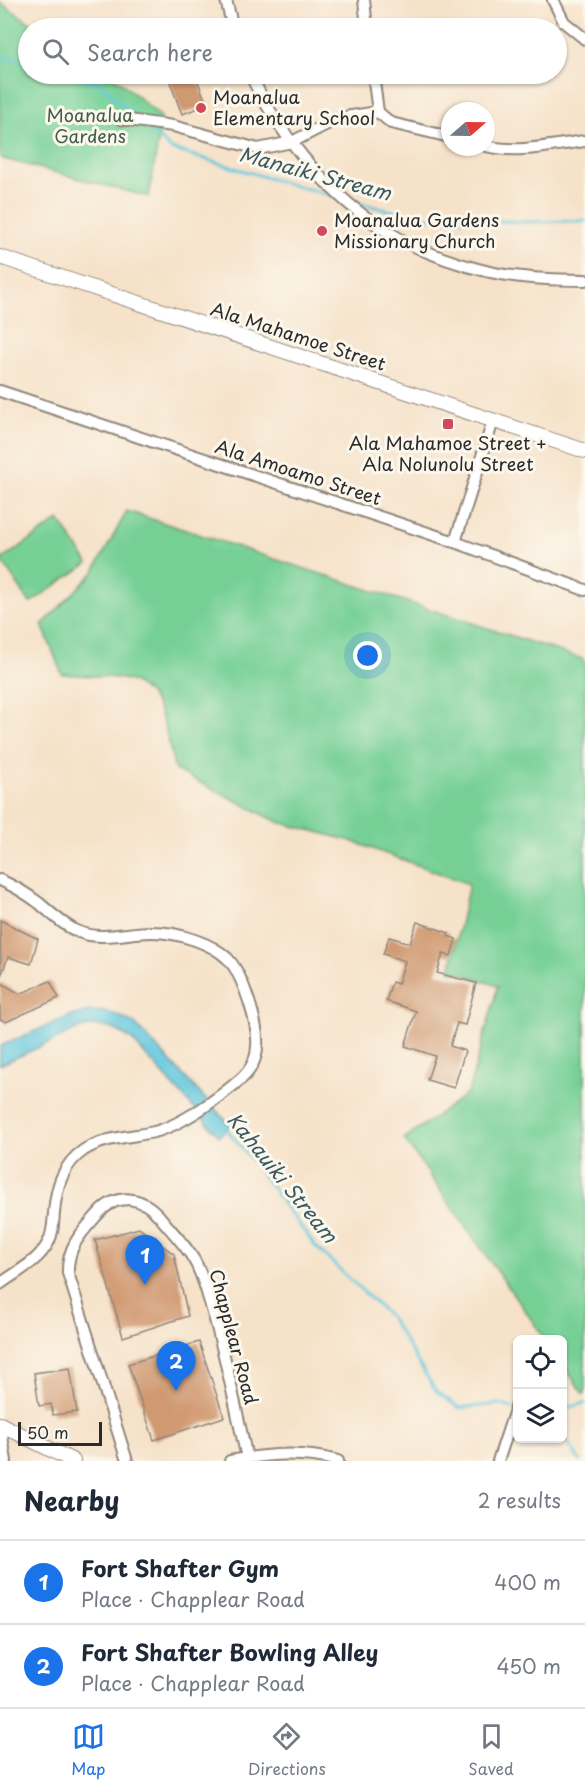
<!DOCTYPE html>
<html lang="en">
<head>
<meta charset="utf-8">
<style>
	:root { --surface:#fff; --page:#f6f6f7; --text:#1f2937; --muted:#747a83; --line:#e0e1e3; --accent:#1a73e8 }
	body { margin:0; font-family:"Playpen Sans",sans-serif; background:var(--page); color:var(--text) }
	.controls { position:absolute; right:18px; bottom:18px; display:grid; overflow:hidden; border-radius:9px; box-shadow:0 2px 4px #0004 }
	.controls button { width:54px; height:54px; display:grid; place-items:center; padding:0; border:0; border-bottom:2px solid var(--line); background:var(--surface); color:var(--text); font:30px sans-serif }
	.compass { position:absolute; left:441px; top:102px; width:54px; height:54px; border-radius:50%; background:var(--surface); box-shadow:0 2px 4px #0004; rotate:70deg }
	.scale { position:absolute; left:18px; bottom:15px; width:84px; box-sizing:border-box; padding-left:6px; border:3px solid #2b2b2b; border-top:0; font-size:16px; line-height:21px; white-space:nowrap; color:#2b2b2b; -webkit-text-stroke:4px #fbf7ec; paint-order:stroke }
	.you { position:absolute; left:368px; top:656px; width:21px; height:21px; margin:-15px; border:4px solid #fff; border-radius:50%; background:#1a73e8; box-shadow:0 0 0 9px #1a73e833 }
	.badge { display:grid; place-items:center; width:39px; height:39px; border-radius:50%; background:var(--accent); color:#fff; font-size:20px; font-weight:700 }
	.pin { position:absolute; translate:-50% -50px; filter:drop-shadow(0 2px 3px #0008) }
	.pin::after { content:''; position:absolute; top:32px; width:21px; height:18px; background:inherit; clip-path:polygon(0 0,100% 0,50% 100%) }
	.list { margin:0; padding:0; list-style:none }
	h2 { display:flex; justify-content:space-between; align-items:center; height:78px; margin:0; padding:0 24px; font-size:26px }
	h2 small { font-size:20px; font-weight:400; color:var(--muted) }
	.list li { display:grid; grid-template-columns:39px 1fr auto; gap:18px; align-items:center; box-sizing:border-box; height:84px; padding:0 24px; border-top:2px solid var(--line) }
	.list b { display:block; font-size:22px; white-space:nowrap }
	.list p { margin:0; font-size:20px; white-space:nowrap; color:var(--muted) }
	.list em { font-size:20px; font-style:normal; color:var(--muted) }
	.icon { flex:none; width:33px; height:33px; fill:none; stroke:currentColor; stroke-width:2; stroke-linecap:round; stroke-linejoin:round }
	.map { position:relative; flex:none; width:585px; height:1461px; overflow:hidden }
	.search { position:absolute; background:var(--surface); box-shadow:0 2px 4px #0004; left:18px; right:18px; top:18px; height:66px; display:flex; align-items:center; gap:15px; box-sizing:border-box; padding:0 21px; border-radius:33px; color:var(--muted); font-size:22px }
	.sheet { height:246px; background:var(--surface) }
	nav { display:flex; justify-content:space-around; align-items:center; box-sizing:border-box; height:84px; border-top:2px solid var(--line); background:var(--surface); font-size:16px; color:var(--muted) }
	nav a { display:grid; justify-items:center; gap:3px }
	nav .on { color:var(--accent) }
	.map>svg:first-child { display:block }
</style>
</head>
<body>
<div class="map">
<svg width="585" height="1461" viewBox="0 0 585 1461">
	<rect width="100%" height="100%" fill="#fbf7ec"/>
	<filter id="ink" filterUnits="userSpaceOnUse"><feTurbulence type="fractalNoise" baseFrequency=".0167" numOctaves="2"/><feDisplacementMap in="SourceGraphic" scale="12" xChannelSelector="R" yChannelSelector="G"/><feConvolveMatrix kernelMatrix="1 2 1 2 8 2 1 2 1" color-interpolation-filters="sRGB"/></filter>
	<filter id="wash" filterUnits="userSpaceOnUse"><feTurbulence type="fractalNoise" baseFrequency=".008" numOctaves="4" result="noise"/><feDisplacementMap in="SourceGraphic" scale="24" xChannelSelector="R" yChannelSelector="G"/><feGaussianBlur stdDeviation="1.35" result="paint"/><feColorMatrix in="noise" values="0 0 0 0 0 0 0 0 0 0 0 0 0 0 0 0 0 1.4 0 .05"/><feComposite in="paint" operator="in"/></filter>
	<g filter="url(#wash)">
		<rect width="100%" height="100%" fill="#f6e2c9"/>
		<g fill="#76d096" stroke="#507e60" stroke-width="1.5">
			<path d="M 0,2 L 38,28 L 28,28 L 28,74 L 106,74 L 121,82 L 162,118 L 149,197 L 0,158 Z"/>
			<path d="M 127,511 L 583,659 L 585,663 L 585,1394 L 583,1394 L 563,1364 L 562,1340 L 545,1339 L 404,1139 L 468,1093 L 498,986 L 450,970 L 469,884 L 348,840 L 278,822 L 175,770 C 166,737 164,688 123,679 C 103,675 82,676 62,674 L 42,625 L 93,573 Z"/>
			<path d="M 59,520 L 88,563 L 30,603 L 1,560 Z"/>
		</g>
		<path fill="#60c7dd" stroke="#467984" stroke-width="1.5" d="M 90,1011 C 108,1011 121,1015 136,1025 L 231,1126 L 219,1136 L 132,1040 C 117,1028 102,1023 83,1027 L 0,1065 L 0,1046 L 70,1016 Z"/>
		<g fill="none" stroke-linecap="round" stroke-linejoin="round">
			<g stroke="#60c7dd" stroke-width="3">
				<path d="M 0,55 L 28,63"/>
				<path d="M 65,74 L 99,83 L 137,118"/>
				<path d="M 146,126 L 171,149 L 292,185 L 334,196"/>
				<path d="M 352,201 L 415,217 L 524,222 L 585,221"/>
				<path d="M 224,1127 L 246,1152 L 315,1246 L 390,1317 L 436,1391 L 459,1408 L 500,1404 L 512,1408"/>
				<path d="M 562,1409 L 585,1403"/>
				<path d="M 562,1438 L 569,1444 L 580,1461"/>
			</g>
		</g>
		<g id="blocks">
			<g fill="#d09971">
				<path d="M 167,74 L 195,74 L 207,105 L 182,114 Z"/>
				<path d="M 0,920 L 38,939 L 31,964 L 8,957 L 1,976 Z"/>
				<path d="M 417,922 L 449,933 L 448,936 L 456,939 L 451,956 L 443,954 L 437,973 L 476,983 L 465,1025 L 457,1023 L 450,1046 L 465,1051 L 454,1088 L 427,1080 L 435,1056 L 405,1046 L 416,1011 L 386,1001 L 392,982 L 398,984 L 405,961 L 383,954 L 389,937 L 410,943 Z"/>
				<path d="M 50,981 L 59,998 L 6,1022 L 0,1019 L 0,982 L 20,994 Z"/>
				<path d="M 139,1228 L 174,1254 L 188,1316 L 123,1337 L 95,1240 Z"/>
				<path d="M 199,1342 L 224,1417 L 154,1440 L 128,1364 Z"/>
				<path d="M 70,1368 L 77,1412 L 53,1415 L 51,1404 L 39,1406 L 34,1373 Z"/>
			</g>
		</g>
	</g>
	<g filter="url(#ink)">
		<use href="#blocks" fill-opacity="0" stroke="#90867a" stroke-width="1.5"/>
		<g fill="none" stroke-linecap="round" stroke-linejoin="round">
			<g stroke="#90867a" stroke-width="14">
				<g id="minor">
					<path d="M 226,0 L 233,28"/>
					<path d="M 364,0 L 367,28"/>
					<path d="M 553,0 L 564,22 L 585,39"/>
					<path d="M 250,74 C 277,131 324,190 377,225 C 410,247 451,263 490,272 C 521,279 553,280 585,280"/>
					<path d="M 373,74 L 378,112"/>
					<path d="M 121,119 L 173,126 L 258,149 L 292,142 L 327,124 L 345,117 L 378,112 L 391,123 L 450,137"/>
					<path d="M 486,146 C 519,154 552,145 585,141"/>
					<path d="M 0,391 L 455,542 L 585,590"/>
					<path d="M 455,542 L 493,421"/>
					<path d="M 0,880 C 14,886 27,894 39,903 C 51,913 64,926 79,932 C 101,941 128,932 151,932 C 166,932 181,935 195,940 C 206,944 218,949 227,958 C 242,972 259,1025 257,1046 C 257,1058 251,1070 242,1078 C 220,1097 182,1125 154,1132 C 131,1137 105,1137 84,1150 C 62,1165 56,1188 54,1213 C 53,1224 53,1234 48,1243 C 38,1262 16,1272 0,1284"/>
					<path d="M 0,1424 L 6,1461"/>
					<path d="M 127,1461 L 68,1273 C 67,1247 81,1233 98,1214 C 117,1192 142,1196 160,1217 C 171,1231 185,1244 194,1260 C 204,1277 208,1297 214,1316 C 227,1363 236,1410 247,1458"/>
					<path d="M 230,1461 C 268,1454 301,1451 338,1461"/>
					<path d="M 498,1461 L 518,1401"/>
				</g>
			</g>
			<g stroke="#90867a" stroke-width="16">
				<g id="tertiary">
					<path d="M 0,257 L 585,451"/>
					<path d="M 0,1424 L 73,1461"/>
				</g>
			</g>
			<use href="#minor" stroke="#fff" stroke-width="10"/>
			<use href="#tertiary" stroke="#fff" stroke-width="14"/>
		</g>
	</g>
	<g fill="#d1495b" stroke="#fbf7ec" stroke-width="2">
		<circle cx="201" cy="108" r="6"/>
		<circle cx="322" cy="231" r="6"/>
		<rect x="442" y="418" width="12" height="12" rx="3"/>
	</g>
	<g text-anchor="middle" stroke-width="6" stroke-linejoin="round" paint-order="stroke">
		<g font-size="18" fill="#2b2b2b" stroke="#fbf7ec" text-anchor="start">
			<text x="213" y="104">Moanalua<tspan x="213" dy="21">Elementary School</tspan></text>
			<text x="334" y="227">Moanalua Gardens<tspan x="334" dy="21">Missionary Church</tspan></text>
			<text x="448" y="450" text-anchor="middle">Ala Mahamoe Street +<tspan x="448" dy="21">Ala Nolunolu Street</tspan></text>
		</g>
		<g font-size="18" fill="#425d4b" stroke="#fbf7ec">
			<text x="90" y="122">Moanalua<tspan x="90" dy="21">Gardens</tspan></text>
		</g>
		<g font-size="18" fill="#2b2b2b" stroke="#fbf7ec">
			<text transform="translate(298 337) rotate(18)" y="6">Ala Mahamoe Street</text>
			<text transform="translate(298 473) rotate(18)" y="6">Ala Amoamo Street</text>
			<text transform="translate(233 1337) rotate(75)" y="6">Chapplear Road</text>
		</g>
		<g font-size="20" font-style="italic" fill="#3b5a60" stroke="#fbf7ec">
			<text transform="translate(315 174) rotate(15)" y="7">Manaiki Stream</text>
			<text transform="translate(282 1178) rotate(51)" y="7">Kahauiki Stream</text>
		</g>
	</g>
</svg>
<div class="controls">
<button><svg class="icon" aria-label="locate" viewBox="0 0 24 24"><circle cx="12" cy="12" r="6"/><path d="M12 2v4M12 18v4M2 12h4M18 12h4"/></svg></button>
<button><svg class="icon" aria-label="layers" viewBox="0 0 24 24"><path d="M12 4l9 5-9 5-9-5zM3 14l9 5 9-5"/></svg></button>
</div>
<svg class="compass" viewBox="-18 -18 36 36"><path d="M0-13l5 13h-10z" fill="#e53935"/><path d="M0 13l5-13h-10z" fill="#747a83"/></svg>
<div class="scale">50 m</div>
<div class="you"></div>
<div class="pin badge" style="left:145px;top:1285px">1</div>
<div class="pin badge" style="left:176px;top:1391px">2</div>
<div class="search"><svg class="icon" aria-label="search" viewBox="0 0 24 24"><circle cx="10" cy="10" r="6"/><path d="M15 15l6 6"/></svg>Search here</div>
</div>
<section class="sheet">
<h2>Nearby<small>2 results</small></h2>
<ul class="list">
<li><span class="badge">1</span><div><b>Fort Shafter Gym</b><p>Place · Chapplear Road</p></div><em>400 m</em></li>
<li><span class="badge">2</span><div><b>Fort Shafter Bowling Alley</b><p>Place · Chapplear Road</p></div><em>450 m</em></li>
</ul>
</section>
<nav>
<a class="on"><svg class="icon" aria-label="map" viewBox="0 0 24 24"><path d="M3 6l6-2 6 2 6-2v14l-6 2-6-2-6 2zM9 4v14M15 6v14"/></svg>Map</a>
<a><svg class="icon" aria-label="directions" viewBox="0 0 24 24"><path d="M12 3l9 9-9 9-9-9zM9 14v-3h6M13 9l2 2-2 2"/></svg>Directions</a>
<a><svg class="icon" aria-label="saved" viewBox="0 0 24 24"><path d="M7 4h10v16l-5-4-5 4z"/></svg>Saved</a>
</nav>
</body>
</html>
